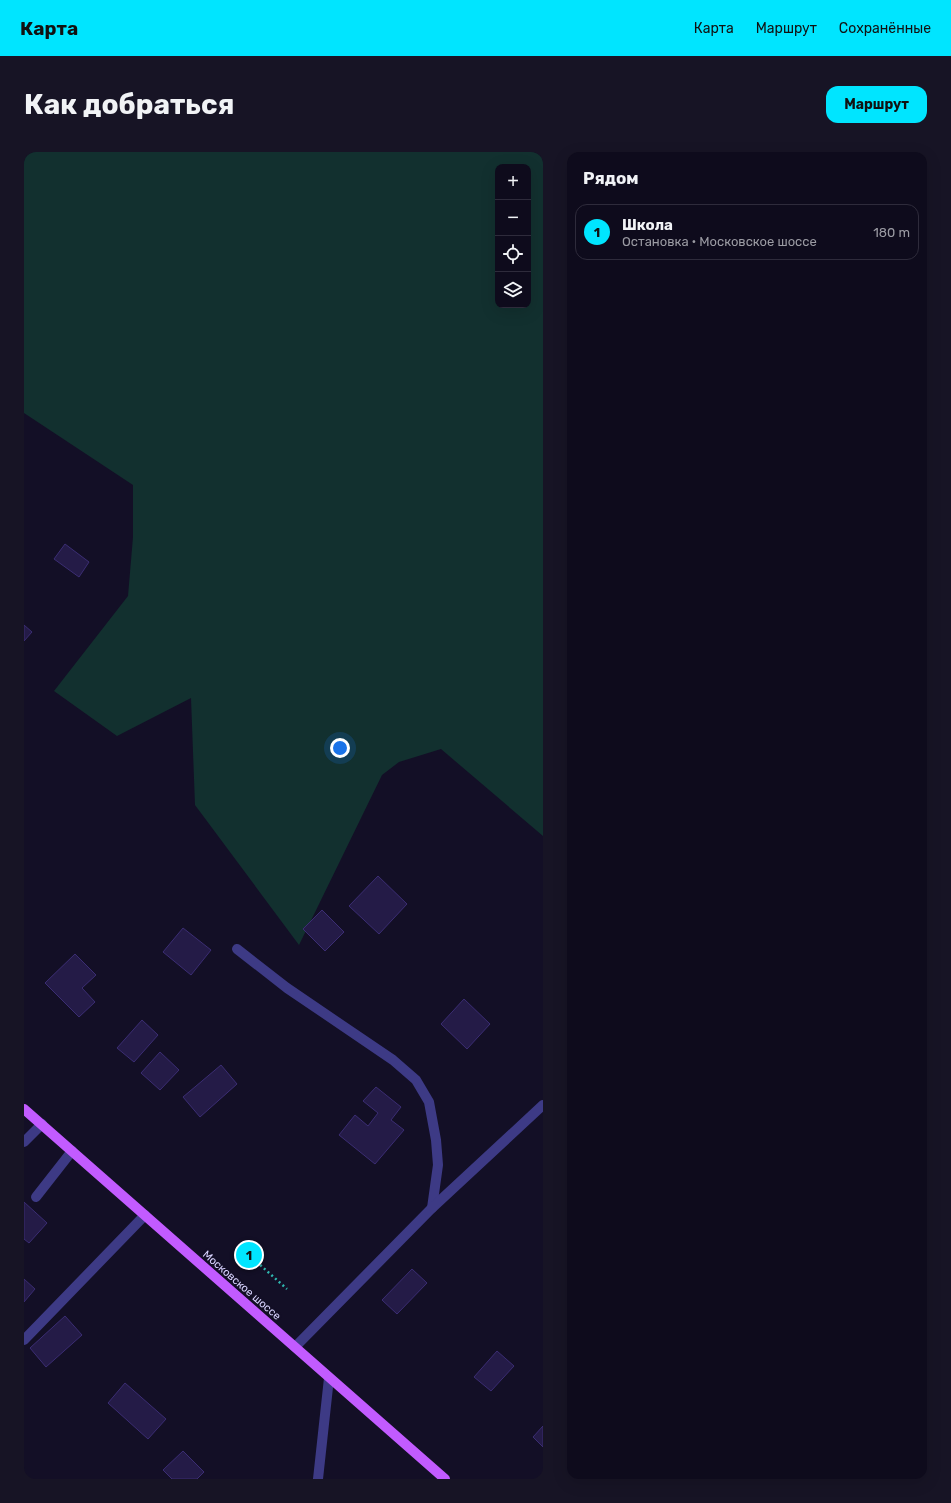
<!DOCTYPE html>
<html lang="ru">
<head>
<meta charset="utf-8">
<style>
	:root { --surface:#0e0b1c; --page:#171425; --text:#f1f3f6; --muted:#9b9ba3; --line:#2e2b3b; --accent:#00e5ff }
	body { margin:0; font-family:Rubik,sans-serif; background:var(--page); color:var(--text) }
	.controls { position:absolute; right:12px; top:12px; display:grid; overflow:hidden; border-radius:8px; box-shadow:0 4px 16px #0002 }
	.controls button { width:36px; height:36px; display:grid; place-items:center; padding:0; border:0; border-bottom:1px solid var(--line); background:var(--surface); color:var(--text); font:20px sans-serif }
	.you { position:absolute; left:316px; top:596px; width:14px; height:14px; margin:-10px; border:3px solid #fff; border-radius:50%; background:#1a73e8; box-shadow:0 0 0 6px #1a73e833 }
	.badge { display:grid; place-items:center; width:26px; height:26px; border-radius:50%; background:var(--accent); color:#111; font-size:13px; font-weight:700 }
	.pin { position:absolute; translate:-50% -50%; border:2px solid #fff; box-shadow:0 1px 4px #0006 }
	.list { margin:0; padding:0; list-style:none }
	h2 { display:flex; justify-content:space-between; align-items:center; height:52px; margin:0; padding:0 16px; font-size:17px }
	h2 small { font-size:13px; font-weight:400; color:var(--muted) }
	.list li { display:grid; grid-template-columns:26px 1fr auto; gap:12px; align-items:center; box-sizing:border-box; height:56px; margin:0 8px 8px; padding:0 8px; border:1px solid var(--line); border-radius:12px }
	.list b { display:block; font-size:15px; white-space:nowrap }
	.list p { margin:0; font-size:13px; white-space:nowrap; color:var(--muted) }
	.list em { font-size:13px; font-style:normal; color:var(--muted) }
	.icon { flex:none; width:22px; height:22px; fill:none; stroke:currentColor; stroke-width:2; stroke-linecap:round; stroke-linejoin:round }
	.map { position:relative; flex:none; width:519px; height:1327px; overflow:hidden; border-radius:12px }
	header { display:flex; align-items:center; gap:24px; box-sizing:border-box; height:56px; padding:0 20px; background:var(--accent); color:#111 }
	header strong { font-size:19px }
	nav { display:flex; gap:22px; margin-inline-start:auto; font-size:14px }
	.intro { display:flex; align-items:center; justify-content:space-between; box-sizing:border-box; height:96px; padding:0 24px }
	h1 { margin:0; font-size:28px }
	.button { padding:10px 18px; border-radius:12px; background:var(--accent); color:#111; font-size:14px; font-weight:700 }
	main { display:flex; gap:24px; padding:0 24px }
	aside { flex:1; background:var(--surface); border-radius:12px; box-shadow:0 4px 16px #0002 }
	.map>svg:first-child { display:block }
</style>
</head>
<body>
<header>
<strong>Карта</strong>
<nav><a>Карта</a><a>Маршрут</a><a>Сохранённые</a></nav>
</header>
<div class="intro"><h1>Как добраться</h1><a class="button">Маршрут</a></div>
<main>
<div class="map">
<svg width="519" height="1327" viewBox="0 0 519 1327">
	<rect width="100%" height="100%" fill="#130f26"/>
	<path fill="#12302f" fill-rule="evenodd" d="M 0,0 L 519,0 L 519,684 L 417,597 L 375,610 L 358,623 L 275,793 L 171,653 L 167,546 L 93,584 L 30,539 L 104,444 L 109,385 L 109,333 L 0,261 ZM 474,15 L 504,15 L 504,153 L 474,153 Z"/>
	<g fill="#241b47" stroke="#3b2d73">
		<path d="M 41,392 L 65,410 L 55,425 L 30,407 Z"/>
		<path d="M 0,473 L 8,480 L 0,489 Z"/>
		<path d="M 354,724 L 383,752 L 355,782 L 325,754 Z"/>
		<path d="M 298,758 L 320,780 L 301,799 L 279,777 Z"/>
		<path d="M 159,776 L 187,798 L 167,823 L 139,800 Z"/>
		<path d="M 51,802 L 72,823 L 58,836 L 71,850 L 55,865 L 21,831 Z"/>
		<path d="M 440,847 L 466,872 L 443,897 L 417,872 Z"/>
		<path d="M 118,868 L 134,883 L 110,910 L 93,896 Z"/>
		<path d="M 136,900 L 155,918 L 136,938 L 117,921 Z"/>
		<path d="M 197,913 L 213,932 L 176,965 L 159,945 Z"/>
		<path d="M 352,935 L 377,955 L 367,968 L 380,978 L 351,1012 L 315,983 L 331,963 L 344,974 L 354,961 L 339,949 Z"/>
		<path d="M 0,1050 L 23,1071 L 5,1091 L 0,1087 Z"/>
		<path d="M 388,1117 L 403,1131 L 373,1162 L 358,1148 Z"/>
		<path d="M 0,1127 L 11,1137 L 0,1150 Z"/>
		<path d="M 41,1164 L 58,1183 L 22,1215 L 6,1196 Z"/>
		<path d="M 473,1199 L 490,1214 L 467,1239 L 450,1225 Z"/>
		<path d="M 101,1231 L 142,1267 L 124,1287 L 84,1251 Z"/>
		<path d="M 519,1274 L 519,1295 L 509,1285 Z"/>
		<path d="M 159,1299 L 180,1320 L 173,1327 L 148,1327 L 139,1318 Z"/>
	</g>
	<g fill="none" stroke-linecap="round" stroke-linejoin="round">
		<path stroke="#2fb8b0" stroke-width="2.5" stroke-dasharray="2 3" stroke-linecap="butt" d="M 225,1103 L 263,1137"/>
		<g stroke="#3d3a85" stroke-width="10">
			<path d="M 213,797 L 263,836 L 369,908 L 392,928 L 405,950 L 412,988 L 414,1013 L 408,1056"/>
			<path d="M 0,990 L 18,972"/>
			<path d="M 12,1045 L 48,999"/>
			<path d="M 0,1188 L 121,1063"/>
			<path d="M 271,1195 L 408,1056 L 519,953"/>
			<path d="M 294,1327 L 305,1226"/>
		</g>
		<path stroke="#c25bff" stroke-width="10" d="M 0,957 L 421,1327"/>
	</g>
	<g text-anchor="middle" stroke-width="4" stroke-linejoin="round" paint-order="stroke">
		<g font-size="11" fill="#d9d4ff" stroke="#130f26">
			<text transform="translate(218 1133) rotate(41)" y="4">Московское шоссе</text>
		</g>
	</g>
</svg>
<div class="controls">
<button>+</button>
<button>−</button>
<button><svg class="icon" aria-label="locate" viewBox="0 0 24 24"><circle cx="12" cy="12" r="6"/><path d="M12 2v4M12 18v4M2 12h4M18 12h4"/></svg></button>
<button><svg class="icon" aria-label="layers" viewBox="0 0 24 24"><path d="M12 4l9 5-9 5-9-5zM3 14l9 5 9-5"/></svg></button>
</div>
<div class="you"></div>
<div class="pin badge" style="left:225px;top:1103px">1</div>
</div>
<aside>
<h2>Рядом<small></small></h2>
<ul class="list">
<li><span class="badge">1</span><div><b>Школа</b><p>Остановка · Московское шоссе</p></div><em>180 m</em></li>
</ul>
</aside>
</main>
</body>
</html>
